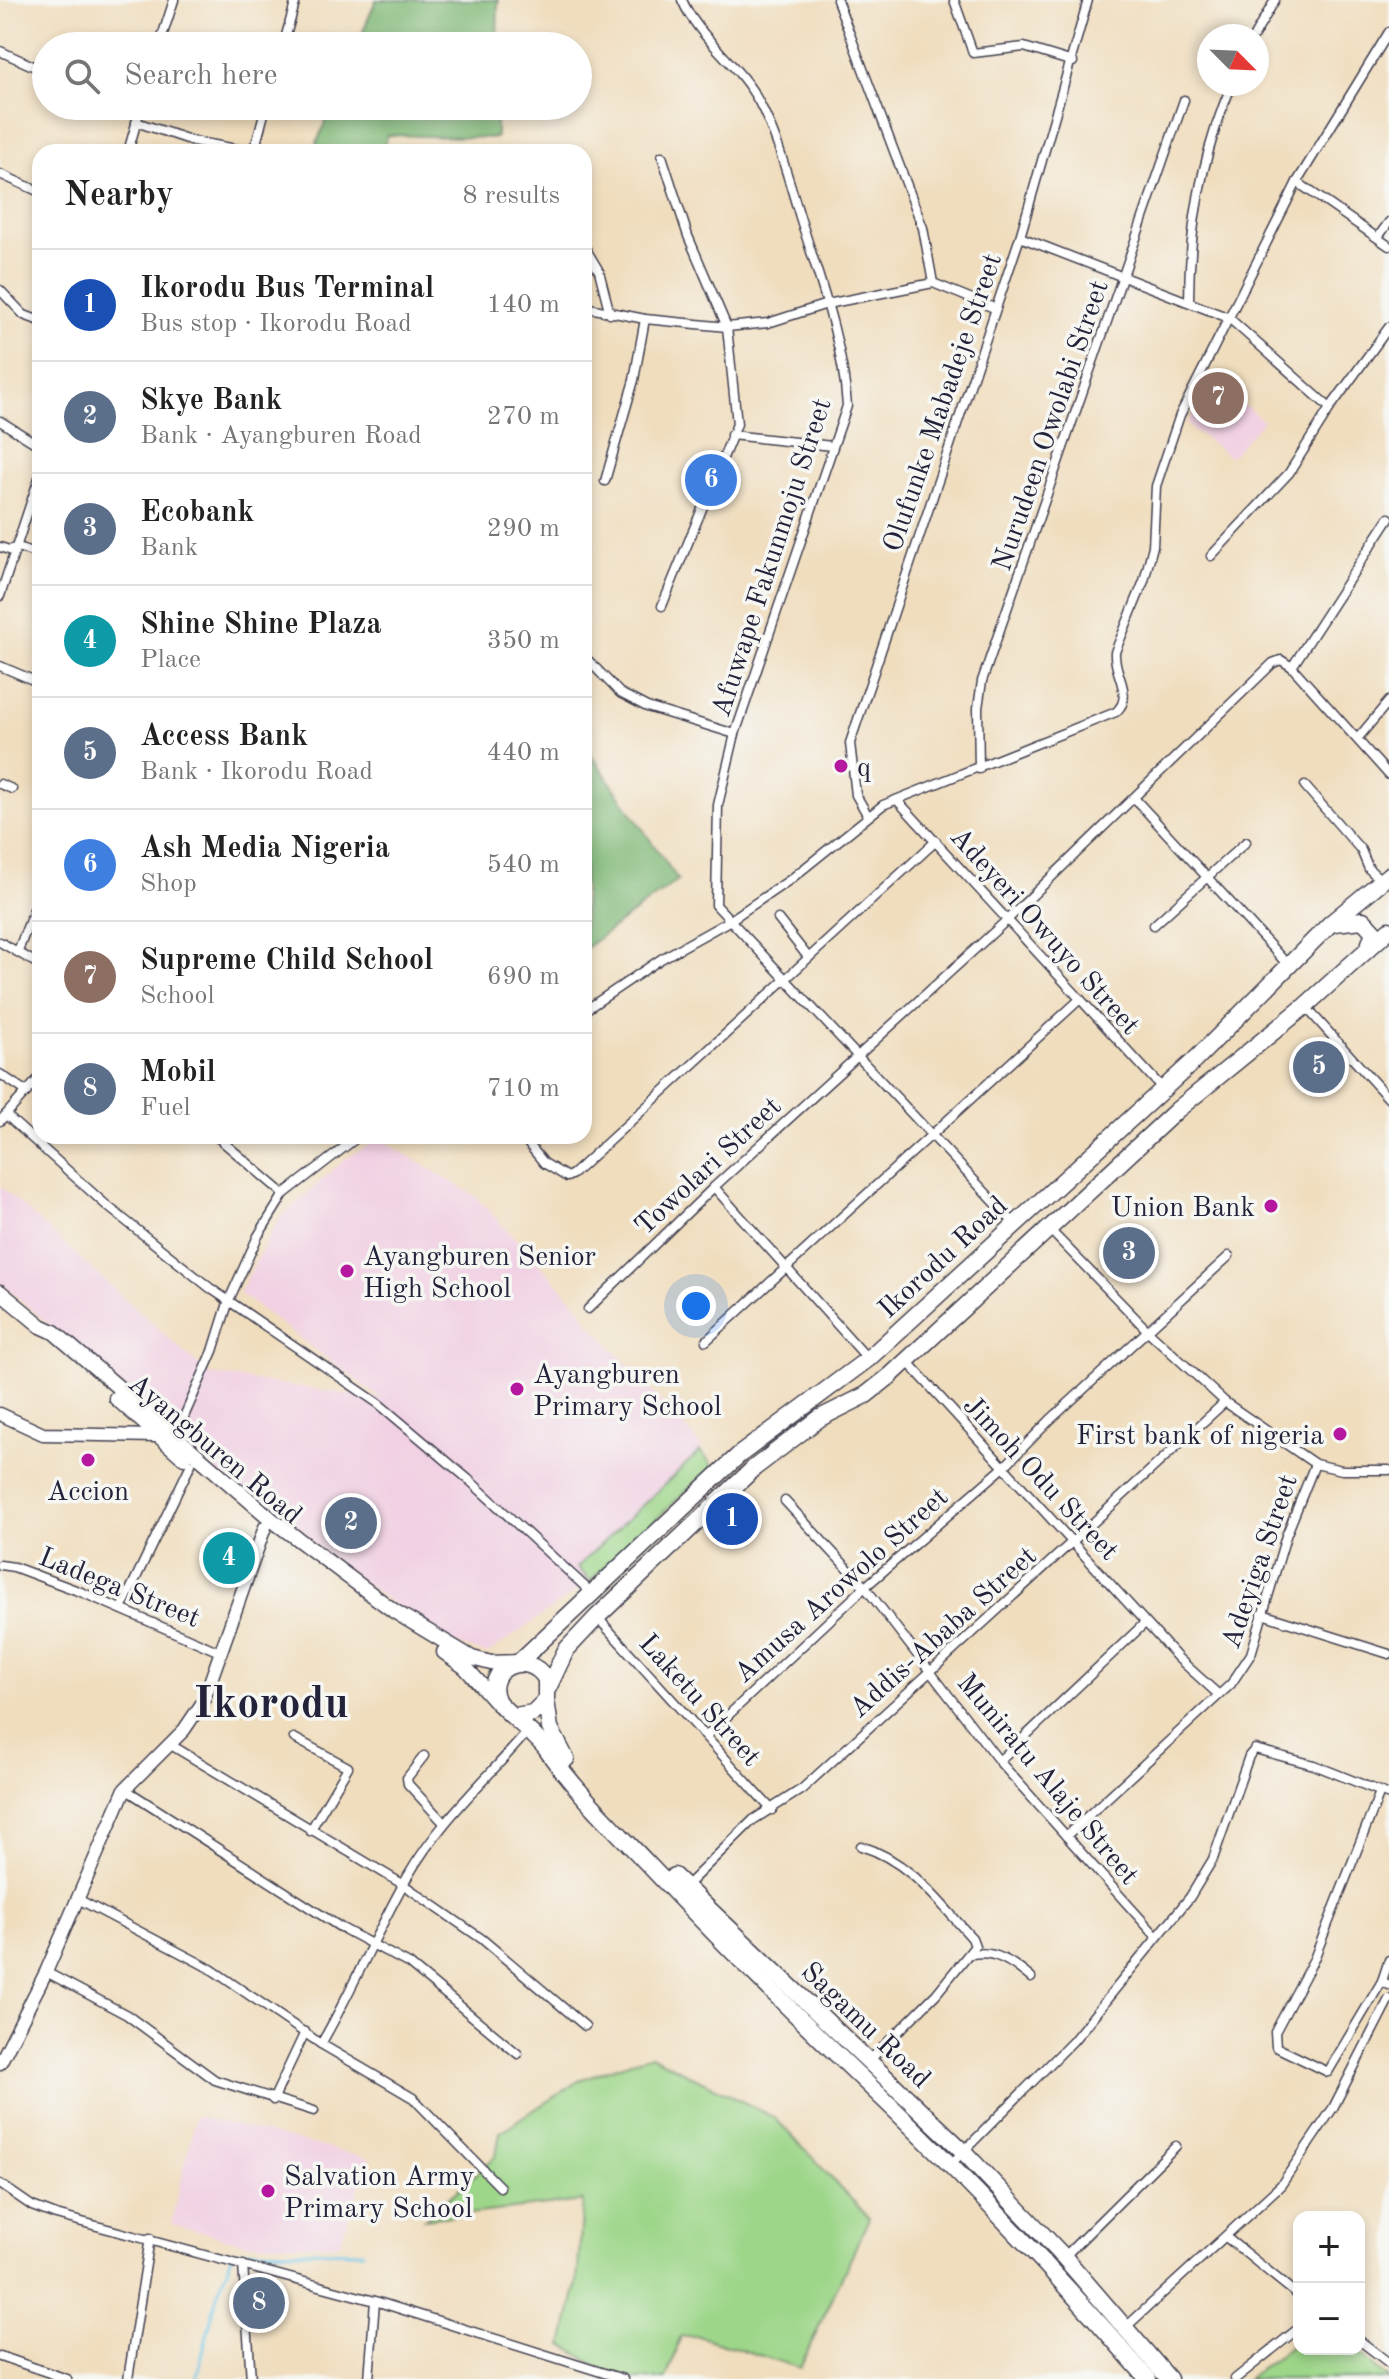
<!DOCTYPE html>
<html lang="en">
<head>
<meta charset="utf-8">
<style>
	:root { --surface:#fff; --page:#f6f6f6; --text:#222; --muted:#767676; --line:#e0e0e0; --accent:#b45309 }
	body { margin:0; font-family:"Old Standard TT",serif; background:var(--page); color:var(--text) }
	.controls { position:absolute; right:24px; bottom:24px; display:grid; overflow:hidden; border-radius:16px; box-shadow:0 4px 12px #0003 }
	.controls button { width:72px; height:72px; display:grid; place-items:center; padding:0; border:0; border-bottom:2px solid var(--line); background:var(--surface); color:var(--text); font:40px sans-serif }
	.compass { position:absolute; left:1197px; top:24px; width:72px; height:72px; border-radius:50%; background:var(--surface); box-shadow:0 4px 12px #0003; rotate:114deg }
	.you { position:absolute; left:696px; top:1306px; width:28px; height:28px; margin:-20px; border:6px solid #fff; border-radius:50%; background:#1a73e8; box-shadow:0 0 0 12px #1a73e833 }
	.badge { display:grid; place-items:center; width:52px; height:52px; border-radius:50%; background:var(--accent); color:#fff; font-size:26px; font-weight:700 }
	.pin { position:absolute; translate:-50% -50%; border:4px solid #fff; box-shadow:0 2px 8px #0006 }
	.list { margin:0; padding:0; list-style:none }
	h2 { display:flex; justify-content:space-between; align-items:center; height:104px; margin:0; padding:0 32px; font-size:34px }
	h2 small { font-size:26px; font-weight:400; color:var(--muted) }
	.list li { display:grid; grid-template-columns:52px 1fr auto; gap:24px; align-items:center; box-sizing:border-box; height:112px; padding:0 32px; border-top:2px solid var(--line) }
	.list b { display:block; font-size:30px; white-space:nowrap }
	.list p { margin:0; font-size:26px; white-space:nowrap; color:var(--muted) }
	.list em { font-size:26px; font-style:normal; color:var(--muted) }
	.icon { flex:none; width:44px; height:44px; fill:none; stroke:currentColor; stroke-width:2; stroke-linecap:round; stroke-linejoin:round }
	.map { position:relative; flex:none; width:1389px; height:2379px; overflow:hidden }
	.search { position:absolute; background:var(--surface); box-shadow:0 4px 12px #0003; left:32px; top:32px; width:560px; height:88px; display:flex; align-items:center; gap:20px; box-sizing:border-box; padding:0 28px; border-radius:44px; color:var(--muted); font-size:30px }
	.panel { position:absolute; background:var(--surface); box-shadow:0 4px 12px #0003; left:32px; top:144px; width:560px; height:1000px; border-radius:24px }
	.map>svg:first-child { display:block }
</style>
</head>
<body>
<div class="map">
<svg width="1389" height="2379" viewBox="0 0 1389 2379">
	<rect width="100%" height="100%" fill="#f6f6f2"/>
	<filter id="ink" filterUnits="userSpaceOnUse"><feTurbulence type="fractalNoise" baseFrequency=".0125" numOctaves="2"/><feDisplacementMap in="SourceGraphic" scale="16" xChannelSelector="R" yChannelSelector="G"/><feConvolveMatrix kernelMatrix="1 2 1 2 8 2 1 2 1" color-interpolation-filters="sRGB"/></filter>
	<filter id="wash" filterUnits="userSpaceOnUse"><feTurbulence type="fractalNoise" baseFrequency=".006" numOctaves="4" result="noise"/><feDisplacementMap in="SourceGraphic" scale="32" xChannelSelector="R" yChannelSelector="G"/><feGaussianBlur stdDeviation="1.8" result="paint"/><feColorMatrix in="noise" values="0 0 0 0 0 0 0 0 0 0 0 0 0 0 0 0 0 1.4 0 .05"/><feComposite in="paint" operator="in"/></filter>
	<g filter="url(#wash)">
		<rect width="100%" height="100%" fill="#f0ddbd"/>
		<g fill="#f1d0e3">
			<path d="M 1210,376 L 1263,421 L 1230,457 L 1187,425 Z"/>
			<path d="M 380,1139 L 475,1196 L 577,1304 L 592,1326 L 693,1436 L 713,1466 L 590,1581 L 488,1654 L 453,1643 L 409,1616 L 221,1476 L 0,1282 L 0,1186 L 208,1374 L 382,1399 L 239,1293 L 279,1219 L 345,1159 Z"/>
			<path d="M 196,2116 L 369,2158 L 339,2245 L 244,2243 L 171,2224 Z"/>
		</g>
		<g fill="#9dd689" stroke="#607c62" stroke-width="2">
			<path d="M 700,1451 L 713,1466 L 590,1581 L 577,1567 Z"/>
			<path d="M 651,2055 L 775,2118 L 869,2218 L 800,2368 L 698,2336 L 681,2336 L 666,2379 L 617,2379 L 563,2345 L 577,2283 L 583,2201 L 425,2219 L 496,2156 L 500,2132 L 582,2079 Z"/>
			<path d="M 1299,2340 L 1299,2349 L 1353,2349 L 1389,2379 L 1247,2379 Z"/>
		</g>
		<g fill="#7eb775" stroke="#506c58" stroke-width="2">
			<path d="M 376,0 L 498,0 L 497,46 L 357,46 Z"/>
			<path d="M 332,106 L 496,106 L 496,138 L 387,135 L 383,152 L 313,152 Z"/>
			<path d="M 584,744 L 678,880 L 584,949 Z"/>
		</g>
		<g fill="none" stroke-linecap="round" stroke-linejoin="round">
			<path stroke="#69c4e7" stroke-width="3" d="M 196,2379 L 218,2292 L 232,2256 L 248,2250 L 363,2252"/>
		</g>
	</g>
	<g filter="url(#ink)">
		<g fill="none" stroke-linecap="round" stroke-linejoin="round">
			<g stroke="#413e4e" stroke-width="11">
				<g id="street">
					<path d="M 682,0 C 699,39 739,64 759,102 C 778,138 788,178 800,217 C 819,278 843,342 847,406 L 735,734 L 718,805 L 716,905 L 1015,1224"/>
					<path d="M 837,0 L 923,228 L 933,283"/>
					<path d="M 954,0 L 973,53 L 1024,47 L 1073,62"/>
					<path d="M 1254,36 L 1275,0"/>
					<path d="M 159,46 L 174,0"/>
					<path d="M 283,46 L 296,0"/>
					<path d="M 0,51 L 46,72"/>
					<path d="M 126,106 L 139,112"/>
					<path d="M 136,122 L 193,141 L 247,151 L 256,144 L 266,106"/>
					<path d="M 128,152 L 141,106"/>
					<path d="M 0,174 L 40,192"/>
					<path d="M 1297,182 L 1389,246"/>
					<path d="M 1020,237 L 1229,318 L 1330,408"/>
					<path d="M 1378,237 L 1389,222"/>
					<path d="M 584,246 L 599,271 L 610,314"/>
					<path d="M 0,290 L 24,315 L 40,321"/>
					<path d="M 1189,301 C 1189,227 1203,152 1232,84"/>
					<path d="M 584,307 L 645,319 L 727,327 L 768,323 L 827,304 L 933,283 L 994,308"/>
					<path d="M 0,421 L 40,446"/>
					<path d="M 731,435 L 832,446"/>
					<path d="M 605,481 L 634,380 L 645,319"/>
					<path d="M 0,547 L 9,550 L 18,547 L 40,555"/>
					<path d="M 1211,556 L 1289,473 L 1330,408 L 1389,327"/>
					<path d="M 0,596 L 40,475"/>
					<path d="M 662,606 L 737,424 L 727,327 L 688,236 L 662,156"/>
					<path d="M 584,656 L 620,693 L 647,707 L 735,734"/>
					<path d="M 0,666 L 40,683"/>
					<path d="M 1292,667 L 1389,518"/>
					<path d="M 1358,738 L 1389,701"/>
					<path d="M 979,769 L 978,708 L 982,681 L 1184,100"/>
					<path d="M 0,784 L 12,789"/>
					<path d="M 1305,786 L 1361,850 L 1369,869 L 1381,880"/>
					<path d="M 1135,799 L 1288,965"/>
					<path d="M 897,800 L 1163,1089"/>
					<path d="M 868,816 L 856,795 L 850,743 L 1020,237 L 1088,0"/>
					<path d="M 778,919 L 808,957"/>
					<path d="M 1154,925 L 1246,842"/>
					<path d="M 0,942 L 40,965"/>
					<path d="M 18,951 L 40,894"/>
					<path d="M 1305,1006 L 1389,1099"/>
					<path d="M 584,1011 L 661,959 L 729,921 L 791,879 L 883,805 L 1116,712 C 1135,695 1113,674 1115,652 L 1144,581 L 1153,546 L 1156,486 L 1180,415 L 1297,182 L 1389,32"/>
					<path d="M 0,1074 L 27,1092"/>
					<path d="M 6,1115 L 106,1205 L 210,1288 L 379,1404 L 468,1479 L 593,1594"/>
					<path d="M 0,1121 L 40,1077"/>
					<path d="M 216,1136 L 284,1194"/>
					<path d="M 522,1136 L 544,1163 L 567,1177 L 573,1174 L 936,841"/>
					<path d="M 714,1187 L 868,1359"/>
					<path d="M 1049,1229 L 1149,1332 L 1225,1402 L 1315,1464 L 1342,1470 L 1389,1470"/>
					<path d="M 588,1309 L 714,1187 L 1007,920 L 1273,663 L 1281,660 L 1292,667 L 1389,775"/>
					<path d="M 706,1341 L 1078,1001"/>
					<path d="M 907,1361 L 1178,1658 L 1219,1695"/>
					<path d="M 175,1437 L 213,1351 L 229,1300 L 258,1236 L 284,1194 L 359,1136"/>
					<path d="M 785,1501 L 865,1587 L 999,1761 L 1156,1936"/>
					<path d="M 0,1565 L 14,1567 L 81,1592 L 222,1653"/>
					<path d="M 121,1609 L 191,1464"/>
					<path d="M 1262,1614 L 1389,1654"/>
					<path d="M 597,1617 L 772,1810"/>
					<path d="M 706,1736 L 865,1587 L 1004,1467 L 1050,1420 L 1229,1256"/>
					<path d="M 294,1738 L 348,1767 L 310,1831"/>
					<path d="M 171,1745 L 404,1885 L 482,1939 L 585,2026"/>
					<path d="M 424,1756 L 407,1778 L 408,1784 L 444,1823"/>
					<path d="M 999,1761 L 1145,1623"/>
					<path d="M 125,1789 L 340,1927 L 409,1964 L 518,2054"/>
					<path d="M 1380,1792 L 1314,1959 L 1275,2032 L 1276,2047 L 1328,2072 L 1382,1981 L 1389,1985"/>
					<path d="M 1066,1836 L 1231,1684 L 1251,1654 L 1286,1536 L 1315,1464"/>
					<path d="M 861,1846 C 910,1861 938,1901 972,1938 L 975,1946 L 936,1994 L 869,2061"/>
					<path d="M 685,1887 L 753,1820 L 802,1789 L 1225,1402"/>
					<path d="M 76,1898 L 211,1969 L 321,2044 L 413,2098 L 500,2187"/>
					<path d="M 972,1954 C 996,1950 1013,1963 1031,1978"/>
					<path d="M 46,1972 L 127,2015 L 215,2080 L 314,2111"/>
					<path d="M 1382,1981 L 1389,1960"/>
					<path d="M 321,2044 C 353,1989 377,1930 408,1876 C 440,1820 488,1778 529,1730"/>
					<path d="M 273,2100 L 305,2032"/>
					<path d="M 952,2163 L 1073,2041 L 1190,1897 L 1213,1859 L 1249,1756 L 1255,1749 L 1314,1765 L 1389,1795"/>
					<path d="M 0,2184 L 32,2206 L 56,2215 L 375,2301 L 623,2379"/>
					<path d="M 1227,2238 L 1299,2296"/>
					<path d="M 1064,2257 L 1176,2146"/>
					<path d="M 243,2265 L 251,2379"/>
					<path d="M 1126,2327 L 1281,2185 L 1333,2108 L 1389,1999"/>
					<path d="M 1359,2340 L 1389,2363"/>
					<path d="M 0,2356 L 67,2379"/>
					<path d="M 128,2379 L 150,2238"/>
					<path d="M 369,2379 L 375,2301"/>
					<path d="M 1235,2379 L 1299,2328"/>
				</g>
			</g>
			<g stroke="#413e4e" stroke-width="15">
				<g id="secondary">
					<path d="M 0,1414 L 43,1434 L 158,1436"/>
					<path d="M 0,2063 L 46,1972 L 125,1789 L 184,1730 L 203,1702 L 265,1527"/>
				</g>
			</g>
			<g stroke="#413e4e" stroke-width="17">
				<g id="primary">
					<path d="M 0,1292 L 41,1326 L 54,1332 L 271,1519 L 394,1611 L 472,1658 L 491,1663 L 519,1662"/>
					<path d="M 116,1398 L 184,1458"/>
					<path d="M 444,1652 L 465,1667 L 498,1704"/>
				</g>
			</g>
			<g stroke="#413e4e" stroke-width="19">
				<g id="highway">
					<path d="M 1334,923 L 1363,920 L 1374,932 L 1368,949"/>
					<path d="M 519,1662 L 739,1455 L 868,1359 L 1195,1060 L 1331,923 L 1389,875"/>
					<path d="M 548,1688 L 566,1650 L 597,1617 L 754,1468 L 820,1418 L 866,1395 L 890,1376 L 1177,1110 L 1305,1006 L 1389,930"/>
					<path d="M 546,1700 L 550,1728 L 566,1759"/>
					<path d="M 515,1716 L 533,1713 L 546,1700 L 546,1679 C 527,1648 483,1669 497,1700 C 501,1709 536,1734 547,1750 C 576,1792 613,1827 647,1863 C 714,1934 782,2002 852,2069 C 958,2169 1053,2269 1148,2379"/>
					<path d="M 674,1876 L 963,2151 L 1064,2257 L 1169,2379"/>
				</g>
			</g>
			<use href="#street" stroke="#fff" stroke-width="8"/>
			<use href="#secondary" stroke="#fff" stroke-width="12"/>
			<use href="#primary" stroke="#fff" stroke-width="14"/>
			<use href="#highway" stroke="#fff" stroke-width="16"/>
		</g>
	</g>
	<g fill="#b5179e" stroke="#f6f6f2" stroke-width="3">
		<circle cx="841" cy="766" r="8"/>
		<circle cx="1271" cy="1206" r="8"/>
		<circle cx="347" cy="1271" r="8"/>
		<circle cx="517" cy="1389" r="8"/>
		<circle cx="1340" cy="1434" r="8"/>
		<circle cx="88" cy="1460" r="8"/>
		<circle cx="268" cy="2191" r="8"/>
	</g>
	<g text-anchor="middle" stroke-width="7" stroke-linejoin="round" paint-order="stroke">
		<g font-size="28" fill="#22223b" stroke="#f6f6f2">
			<text transform="translate(941 402) rotate(-71)" y="10">Olufunke Mabadeje Street</text>
			<text transform="translate(1049 425) rotate(-71)" y="10">Nurudeen Owolabi Street</text>
			<text transform="translate(770 557) rotate(-72)" y="10">Afuwape Fakunmoju Street</text>
			<text transform="translate(1046 930) rotate(48)" y="10">Adeyeri Owuyo Street</text>
			<text transform="translate(707 1165) rotate(-43)" y="10">Towolari Street</text>
			<text transform="translate(942 1256) rotate(-43)" y="10">Ikorodu Road</text>
			<text transform="translate(216 1448) rotate(40)" y="10">Ayangburen Road</text>
			<text transform="translate(1042 1477) rotate(47)" y="10">Jimoh Odu Street</text>
			<text transform="translate(1258 1561) rotate(-71)" y="10">Adeyiga Street</text>
			<text transform="translate(840 1584) rotate(-42)" y="10">Amusa Arowolo Street</text>
			<text transform="translate(120 1586) rotate(22)" y="10">Ladega Street</text>
			<text transform="translate(942 1631) rotate(-42)" y="10">Addis-Ababa Street</text>
			<text transform="translate(701 1699) rotate(48)" y="10">Laketu Street</text>
			<text transform="translate(1049 1778) rotate(50)" y="10">Muniratu Alaje Street</text>
			<text transform="translate(867 2024) rotate(44)" y="10">Sagamu Road</text>
		</g>
		<g font-size="28" fill="#22223b" stroke="#f6f6f2" text-anchor="start">
			<text x="857" y="776">q</text>
			<text x="1255" y="1216" text-anchor="end">Union Bank</text>
			<text x="363" y="1265">Ayangburen Senior<tspan x="363" dy="32">High School</tspan></text>
			<text x="533" y="1383">Ayangburen<tspan x="533" dy="32">Primary School</tspan></text>
			<text x="1324" y="1444" text-anchor="end">First bank of nigeria</text>
			<text x="88" y="1500" text-anchor="middle">Accion</text>
			<text x="284" y="2185">Salvation Army<tspan x="284" dy="32">Primary School</tspan></text>
		</g>
		<g font-size="44" font-weight="bold" fill="#22223b" stroke="#f6f6f2">
			<text x="271" y="1717">Ikorodu</text>
		</g>
	</g>
</svg>
<div class="controls">
<button>+</button>
<button>−</button>
</div>
<svg class="compass" viewBox="-18 -18 36 36"><path d="M0-13l5 13h-10z" fill="#e53935"/><path d="M0 13l5-13h-10z" fill="#767676"/></svg>
<div class="you"></div>
<div class="pin badge" style="left:732px;top:1519px;background:#1a4fb4">1</div>
<div class="pin badge" style="left:351px;top:1523px;background:#5c6f8a">2</div>
<div class="pin badge" style="left:1129px;top:1253px;background:#5c6f8a">3</div>
<div class="pin badge" style="left:229px;top:1558px;background:#0f9aa8">4</div>
<div class="pin badge" style="left:1319px;top:1067px;background:#5c6f8a">5</div>
<div class="pin badge" style="left:711px;top:480px;background:#3f7fe0">6</div>
<div class="pin badge" style="left:1218px;top:398px;background:#8d6e63">7</div>
<div class="pin badge" style="left:259px;top:2303px;background:#5c6f8a">8</div>
<div class="search"><svg class="icon" aria-label="search" viewBox="0 0 24 24"><circle cx="10" cy="10" r="6"/><path d="M15 15l6 6"/></svg>Search here</div>
<section class="panel">
<h2>Nearby<small>8 results</small></h2>
<ul class="list">
<li><span class="badge" style="background:#1a4fb4">1</span><div><b>Ikorodu Bus Terminal</b><p>Bus stop · Ikorodu Road</p></div><em>140 m</em></li>
<li><span class="badge" style="background:#5c6f8a">2</span><div><b>Skye Bank</b><p>Bank · Ayangburen Road</p></div><em>270 m</em></li>
<li><span class="badge" style="background:#5c6f8a">3</span><div><b>Ecobank</b><p>Bank</p></div><em>290 m</em></li>
<li><span class="badge" style="background:#0f9aa8">4</span><div><b>Shine Shine Plaza</b><p>Place</p></div><em>350 m</em></li>
<li><span class="badge" style="background:#5c6f8a">5</span><div><b>Access Bank</b><p>Bank · Ikorodu Road</p></div><em>440 m</em></li>
<li><span class="badge" style="background:#3f7fe0">6</span><div><b>Ash Media Nigeria</b><p>Shop</p></div><em>540 m</em></li>
<li><span class="badge" style="background:#8d6e63">7</span><div><b>Supreme Child School</b><p>School</p></div><em>690 m</em></li>
<li><span class="badge" style="background:#5c6f8a">8</span><div><b>Mobil</b><p>Fuel</p></div><em>710 m</em></li>
</ul>
</section>
</div>
</body>
</html>
